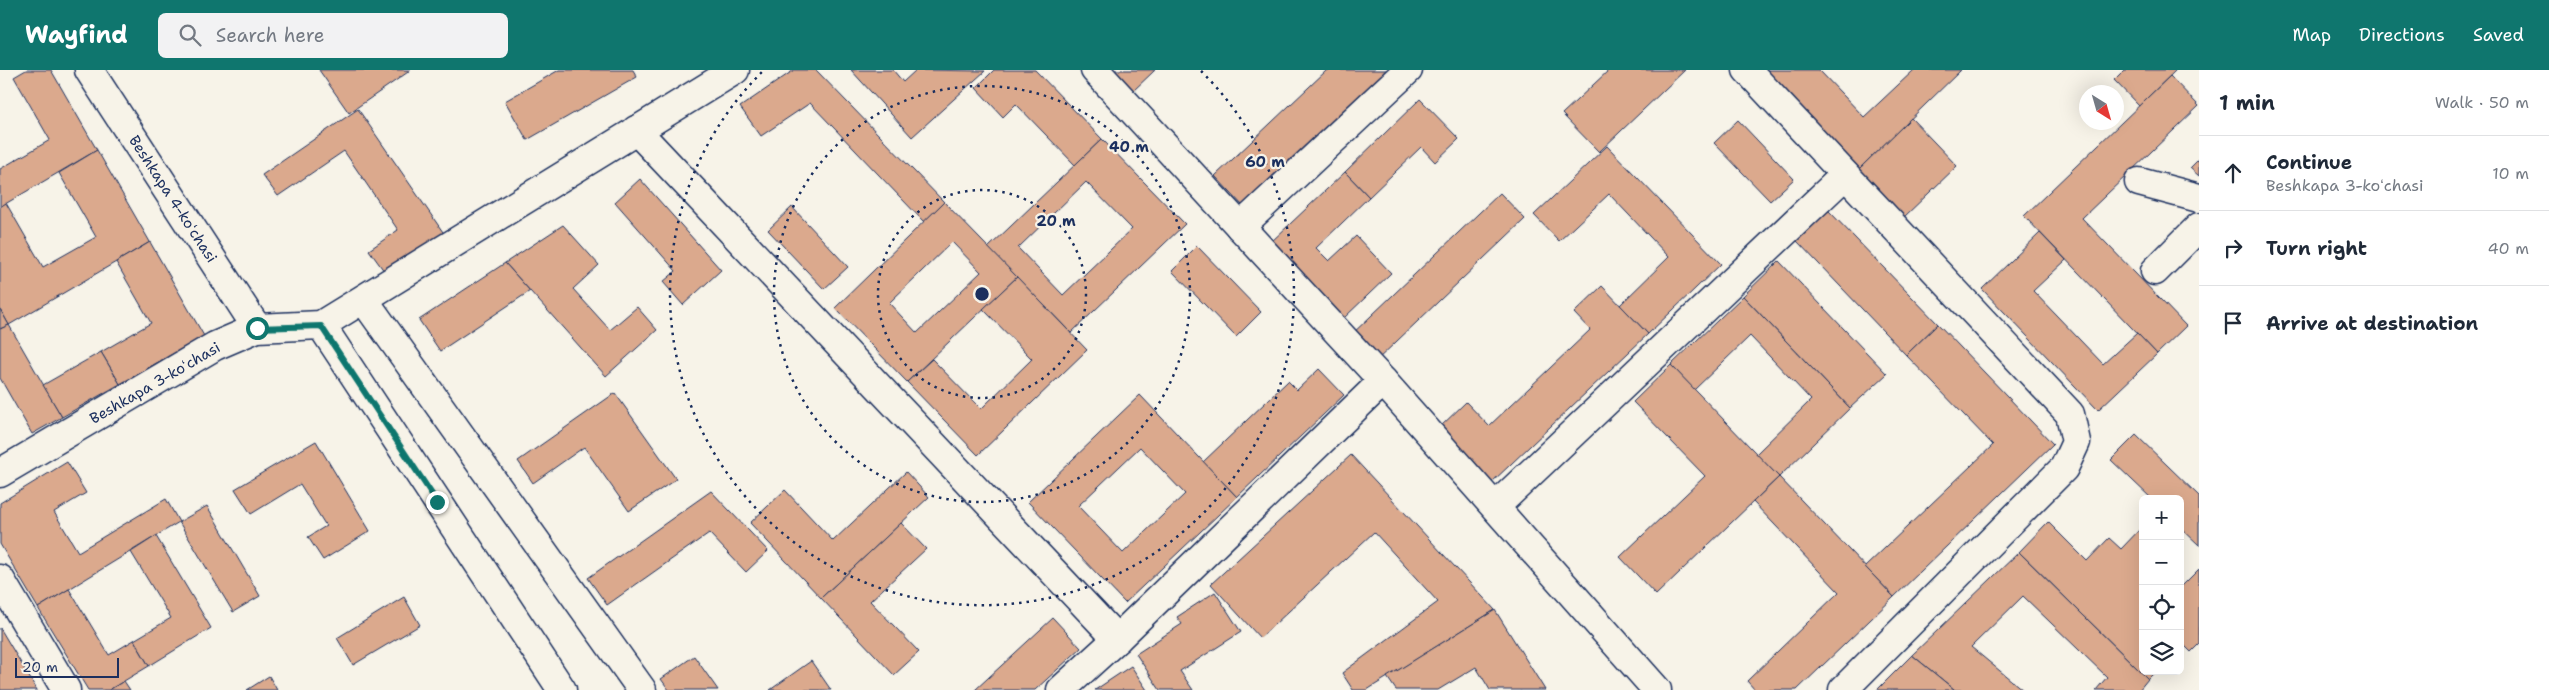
<!DOCTYPE html>
<html lang="en">
<head>
<meta charset="utf-8">
<style>
	:root { --surface:#fff; --page:#f2f2f3; --text:#1f2937; --muted:#747a83; --line:#e0e1e3; --accent:#0f766e }
	body { margin:0; font-family:"Shantell Sans",sans-serif; background:var(--page); color:var(--text) }
	.controls { position:absolute; right:15px; bottom:15px; display:grid; overflow:hidden; border-radius:8px; box-shadow:0 5px 20px #0002 }
	.controls button { width:45px; height:45px; display:grid; place-items:center; padding:0; border:0; border-bottom:1px solid var(--line); background:var(--surface); color:var(--text); font:25px sans-serif }
	.compass { position:absolute; left:2079px; top:15px; width:45px; height:45px; border-radius:50%; background:var(--surface); box-shadow:0 5px 20px #0002; rotate:143deg }
	.scale { position:absolute; left:15px; bottom:12px; width:104px; box-sizing:border-box; padding-left:5px; border:2px solid #1b2f5e; border-top:0; font-size:14px; line-height:18px; white-space:nowrap; color:#1b2f5e; -webkit-text-stroke:4px #f7f3e8; paint-order:stroke }
	.stop { position:absolute; width:15px; height:15px; margin:-11px; border:4px solid #0f766e; border-radius:50%; background:#fff }
	.stop.end { background:#0f766e; border-color:#fff; box-shadow:0 1px 5px #0008 }
	.list { margin:0; padding:0; list-style:none }
	h2 { display:flex; justify-content:space-between; align-items:center; height:65px; margin:0; padding:0 20px; font-size:21px }
	h2 small { font-size:16px; font-weight:400; color:var(--muted) }
	.list li { display:grid; grid-template-columns:32px 1fr auto; gap:15px; align-items:center; box-sizing:border-box; height:75px; padding:0 20px; border-top:1px solid var(--line) }
	.list b { display:block; font-size:19px; white-space:nowrap }
	.list p { margin:0; font-size:16px; white-space:nowrap; color:var(--muted) }
	.list em { font-size:16px; font-style:normal; color:var(--muted) }
	.icon { flex:none; width:28px; height:28px; fill:none; stroke:currentColor; stroke-width:2; stroke-linecap:round; stroke-linejoin:round }
	.map { position:relative; flex:none; width:2199px; height:620px; overflow:hidden }
	header { display:flex; align-items:center; gap:30px; box-sizing:border-box; height:70px; padding:0 25px; background:var(--accent); color:#fff }
	header strong { font-size:24px }
	nav { display:flex; gap:28px; margin-inline-start:auto; font-size:18px }
	.search { width:350px; height:45px; background:var(--page); display:flex; align-items:center; gap:12px; box-sizing:border-box; padding:0 18px; border-radius:8px; color:var(--muted); font-size:19px }
	main { display:flex }
	aside { flex:1; background:var(--surface) }
	.map>svg:first-child { display:block }
</style>
</head>
<body>
<header>
<strong>Wayfind</strong>
<div class="search"><svg class="icon" aria-label="search" viewBox="0 0 24 24"><circle cx="10" cy="10" r="6"/><path d="M15 15l6 6"/></svg>Search here</div>
<nav><a>Map</a><a>Directions</a><a>Saved</a></nav>
</header>
<main>
<div class="map">
<svg width="2199" height="620" viewBox="0 0 2199 620">
	<rect width="100%" height="100%" fill="#f7f3e8"/>
	<filter id="ink" filterUnits="userSpaceOnUse"><feTurbulence type="fractalNoise" baseFrequency=".02" numOctaves="2"/><feDisplacementMap in="SourceGraphic" scale="10" xChannelSelector="R" yChannelSelector="G"/><feConvolveMatrix kernelMatrix="1 2 1 2 8 2 1 2 1" color-interpolation-filters="sRGB"/></filter>
	<g filter="url(#ink)">
		<g fill="#dba98d" stroke="#1b2f5e" fill-rule="evenodd">
			<path d="M 26,0 L 51,0 L 97,80 L 0,137 L 0,99 L 50,70 L 14,7 Z"/>
			<path d="M 319,0 L 411,0 L 349,43 Z"/>
			<path d="M 559,0 L 633,0 L 637,7 L 527,70 L 505,31 Z"/>
			<path d="M 794,0 L 816,0 L 944,132 L 924,152 L 810,33 L 761,66 L 740,37 Z"/>
			<path d="M 851,0 L 893,0 L 903,12 L 916,0 L 985,1 L 912,67 Z"/>
			<path d="M 994,0 L 1035,0 L 1102,69 L 1075,95 L 1016,34 L 1003,47 L 976,18 Z"/>
			<path d="M 1111,0 L 1155,0 L 1132,22 Z"/>
			<path d="M 1327,0 L 1388,0 L 1243,136 L 1215,106 Z"/>
			<path d="M 1609,0 L 1685,0 L 1599,82 L 1562,44 Z"/>
			<path d="M 1760,0 L 1819,0 L 1864,47 L 1914,0 L 1961,0 L 1857,101 Z"/>
			<path d="M 2124,0 L 2176,0 L 2139,36 L 2114,10 Z"/>
			<path d="M 2170,6 L 2199,36 L 2082,148 L 2186,256 L 2157,284 L 2024,146 Z"/>
			<path d="M 1420,29 L 1459,69 L 1435,92 L 1421,77 L 1369,127 L 1345,102 Z"/>
			<path d="M 358,39 L 445,165 L 387,205 L 369,180 L 398,160 L 344,81 L 278,126 L 262,105 Z"/>
			<path d="M 1911,48 L 1957,96 L 1903,148 L 1857,101 Z"/>
			<path d="M 1738,50 L 1794,109 L 1770,131 L 1714,73 Z"/>
			<path d="M 1102,69 L 1185,154 L 1071,263 L 988,178 ZM 1086,112 L 1132,159 L 1063,225 L 1018,178 Z"/>
			<path d="M 1607,76 L 1721,194 L 1648,264 L 1620,235 L 1669,187 L 1609,124 L 1559,171 L 1534,145 Z"/>
			<path d="M 97,80 L 150,172 L 9,255 L 0,239 L 0,137 L 6,133 L 43,197 L 96,167 L 59,103 Z"/>
			<path d="M 2199,89 L 2199,106 L 2190,98 Z"/>
			<path d="M 1345,102 L 1369,127 L 1316,178 L 1329,191 L 1356,166 L 1391,203 L 1344,248 L 1271,172 Z"/>
			<path d="M 640,109 L 721,200 L 683,235 L 663,212 L 676,201 L 615,132 Z"/>
			<path d="M 1500,123 L 1525,149 L 1375,292 L 1350,266 Z"/>
			<path d="M 944,132 L 1017,207 L 907,312 L 835,238 ZM 952,172 L 981,202 L 917,263 L 889,233 Z"/>
			<path d="M 792,137 L 848,197 L 824,219 L 768,160 Z"/>
			<path d="M 1828,140 L 1938,254 L 1906,285 L 1797,171 Z"/>
			<path d="M 563,155 L 599,195 L 573,219 L 610,260 L 637,237 L 657,260 L 606,306 L 505,193 Z"/>
			<path d="M 2040,163 L 2066,190 L 2033,221 L 2103,294 L 2137,263 L 2157,284 L 2098,340 L 1982,219 Z"/>
			<path d="M 150,172 L 204,266 L 120,314 L 101,282 L 151,253 L 116,192 Z"/>
			<path d="M 1197,176 L 1261,242 L 1236,267 L 1172,201 Z"/>
			<path d="M 1779,191 L 1887,304 L 1850,338 L 1743,226 Z"/>
			<path d="M 505,193 L 530,221 L 440,281 L 419,250 Z"/>
			<path d="M 1017,207 L 1087,280 L 978,385 L 907,312 L 932,289 L 981,339 L 1032,289 L 983,239 Z"/>
			<path d="M 1602,216 L 1648,264 L 1491,413 L 1439,358 L 1466,332 L 1489,356 L 1590,260 L 1574,243 Z"/>
			<path d="M 1743,226 L 1850,338 L 1779,407 L 1756,384 L 1811,330 L 1750,266 L 1694,320 L 1671,295 Z"/>
			<path d="M 0,239 L 9,255 L 0,259 Z"/>
			<path d="M 1938,254 L 2053,374 L 1894,527 L 1865,497 L 1993,375 L 1906,285 Z"/>
			<path d="M 9,255 L 62,347 L 32,364 L 0,308 L 0,259 Z"/>
			<path d="M 101,282 L 120,314 L 62,347 L 43,315 Z"/>
			<path d="M 1671,295 L 1779,407 L 1656,525 L 1620,487 L 1705,406 L 1633,332 Z"/>
			<path d="M 1319,299 L 1344,325 L 1237,427 L 1203,392 L 1288,311 L 1297,320 Z"/>
			<path d="M 615,323 L 676,409 L 629,441 L 584,377 L 533,413 L 518,391 Z"/>
			<path d="M 1140,325 L 1237,427 L 1125,533 L 1028,432 ZM 1140,377 L 1185,424 L 1123,483 L 1078,436 Z"/>
			<path d="M 2136,365 L 2199,426 L 2199,475 L 2180,457 L 2180,429 L 2152,429 L 2111,390 Z"/>
			<path d="M 316,371 L 370,461 L 323,490 L 308,467 L 326,456 L 300,414 L 251,444 L 235,419 Z"/>
			<path d="M 1351,385 L 1495,540 L 1367,620 L 1353,620 L 1342,603 L 1438,532 L 1374,462 L 1260,568 L 1211,514 Z"/>
			<path d="M 67,392 L 86,423 L 54,442 L 78,482 L 166,429 L 179,452 L 38,538 L 0,474 L 0,433 Z"/>
			<path d="M 906,402 L 929,427 L 821,528 L 750,453 L 785,420 L 833,471 Z"/>
			<path d="M 1779,407 L 1894,527 L 1797,620 L 1755,620 L 1747,611 L 1839,522 L 1753,432 Z"/>
			<path d="M 711,421 L 768,481 L 746,502 L 709,463 L 607,535 L 588,508 Z"/>
			<path d="M 207,436 L 260,526 L 233,542 L 179,452 Z"/>
			<path d="M 2048,452 L 2087,491 L 2109,468 L 2121,479 L 2143,456 L 2143,601 L 2156,601 L 2148,609 L 2019,482 Z"/>
			<path d="M 901,453 L 926,479 L 870,531 L 919,582 L 894,605 L 821,528 Z"/>
			<path d="M 156,466 L 211,558 L 149,596 L 134,570 L 171,548 L 131,482 Z"/>
			<path d="M 2019,482 L 2148,609 L 2139,620 L 2096,620 L 2107,607 L 2023,526 L 1971,577 L 2023,620 L 1955,620 L 1912,585 Z"/>
			<path d="M 2199,499 L 2199,574 L 2191,582 L 2180,571 L 2180,518 Z"/>
			<path d="M 69,519 L 109,585 L 134,570 L 149,596 L 109,620 L 88,620 L 38,538 Z"/>
			<path d="M 1215,522 L 1241,562 L 1180,601 L 1193,620 L 1160,620 L 1136,584 L 1182,554 L 1177,547 Z"/>
			<path d="M 404,527 L 420,555 L 353,595 L 337,568 Z"/>
			<path d="M 1495,540 L 1545,620 L 1490,620 L 1476,597 L 1438,620 L 1396,620 L 1387,607 Z"/>
			<path d="M 1053,548 L 1081,578 L 1035,620 L 975,620 Z"/>
			<path d="M 0,558 L 37,620 L 0,620 Z"/>
			<path d="M 1912,585 L 1955,620 L 1877,620 Z"/>
			<path d="M 694,586 L 718,620 L 669,620 L 661,609 Z"/>
			<path d="M 811,591 L 831,620 L 770,620 Z"/>
			<path d="M 1131,596 L 1147,620 L 1095,620 Z"/>
			<path d="M 269,606 L 277,620 L 247,620 Z"/>
			<path d="M 124,611 L 130,620 L 109,620 Z"/>
		</g>
		<g fill="none" stroke-linecap="round" stroke-linejoin="round">
			<g stroke="#1b2f5e" stroke-width="31">
				<g id="minor">
					<path d="M 89,0 L 257,258"/>
					<path d="M 1095,0 L 1383,311 L 1657,620"/>
					<path d="M 1747,0 L 2070,344 L 2076,372 L 2064,398 L 1843,620"/>
					<path d="M 636,60 L 1117,569"/>
					<path d="M 2139,112 L 2199,128"/>
					<path d="M 1240,157 L 1408,0"/>
					<path d="M 2155,201 L 2199,157"/>
					<path d="M 364,230 L 642,620"/>
					<path d="M 321,255 L 562,620"/>
					<path d="M 0,403 L 215,276 L 257,258 L 321,255 L 735,0"/>
					<path d="M 1496,436 L 1845,105"/>
					<path d="M 0,509 L 66,620"/>
					<path d="M 1061,620 L 1117,569 L 1383,311"/>
				</g>
			</g>
			<use href="#minor" stroke="#f7f3e8" stroke-width="28"/>
		</g>
	</g>
	<g fill="none" stroke-linecap="round" stroke-linejoin="round" filter="url(#ink)">
		<path stroke="#0f766e" stroke-width="6" d="M 257,258 L 321,256 L 437,432"/>
	</g>
	<g fill="none" stroke="#1b2f5e" stroke-width="2.5" stroke-dasharray="2.5 5">
		<circle cx="982" cy="224" r="104"/>
		<circle cx="982" cy="224" r="208"/>
		<path d="M1201 1A312 312 0 1 1 763 1"/>
	</g>
	<g text-anchor="middle" stroke-width="4.5" stroke-linejoin="round" paint-order="stroke">
		<g font-size="15" fill="#1b2f5e" stroke="#f7f3e8">
			<text transform="translate(173 129) rotate(57)" y="5">Beshkapa 4-koʻchasi</text>
			<text transform="translate(155 313) rotate(-30)" y="5">Beshkapa 3-koʻchasi</text>
		</g>
	</g>
	<circle cx="982" cy="224" r="8" fill="#1b2f5e" stroke="#f7f3e8" stroke-width="2.5"/>
	<g font-size="15" text-anchor="middle" font-weight="bold" fill="#1b2f5e" stroke="#f7f3e8" stroke-width="4.5" stroke-linejoin="round" paint-order="stroke">
		<text x="1129" y="82">40 m</text>
		<text x="1265" y="97">60 m</text>
		<text x="1056" y="156">20 m</text>
	</g>
</svg>
<div class="controls">
<button>+</button>
<button>−</button>
<button><svg class="icon" aria-label="locate" viewBox="0 0 24 24"><circle cx="12" cy="12" r="6"/><path d="M12 2v4M12 18v4M2 12h4M18 12h4"/></svg></button>
<button><svg class="icon" aria-label="layers" viewBox="0 0 24 24"><path d="M12 4l9 5-9 5-9-5zM3 14l9 5 9-5"/></svg></button>
</div>
<svg class="compass" viewBox="-18 -18 36 36"><path d="M0-13l5 13h-10z" fill="#e53935"/><path d="M0 13l5-13h-10z" fill="#747a83"/></svg>
<div class="scale">20 m</div>
<div class="stop" style="left:257px;top:258px"></div>
<div class="stop end" style="left:437px;top:432px"></div>
</div>
<aside>
<h2>1 min<small>Walk · 50 m</small></h2>
<ul class="list">
<li><svg class="icon" aria-label="ahead" viewBox="0 0 24 24"><path d="M12 20V5M6 11l6-6 6 6"/></svg><div><b>Continue</b><p>Beshkapa 3-koʻchasi</p></div><em>10 m</em></li>
<li><svg class="icon" aria-label="right" viewBox="0 0 24 24"><path d="M7 20v-9h11M14 6l5 5-5 5"/></svg><div><b>Turn right</b></div><em>40 m</em></li>
<li><svg class="icon" aria-label="arrive" viewBox="0 0 24 24"><path d="M6 21V4h12l-3 4 3 4H6"/></svg><div><b>Arrive at destination</b></div></li>
</ul>
</aside>
</main>
</body>
</html>
